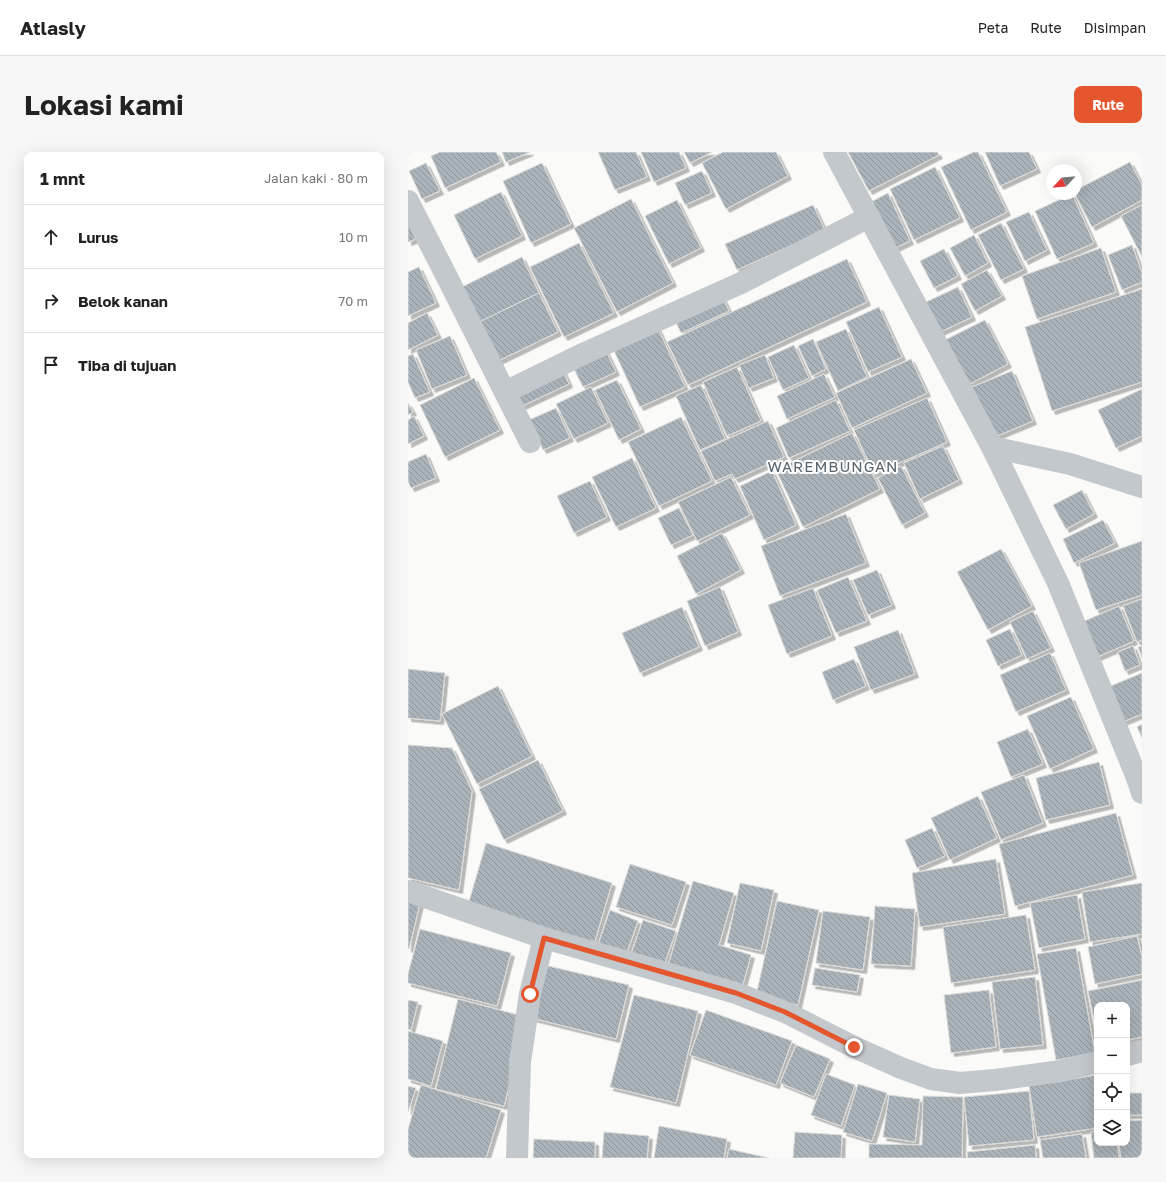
<!DOCTYPE html>
<html lang="id">
<head>
<meta charset="utf-8">
<style>
	:root { --surface:#fff; --page:#f6f6f6; --text:#222; --muted:#767676; --line:#e0e0e0; --accent:#e4572e }
	body { margin:0; font-family:"Golos Text",sans-serif; background:var(--page); color:var(--text) }
	.controls { position:absolute; right:12px; bottom:12px; display:grid; overflow:hidden; border-radius:8px; box-shadow:0 4px 16px #0002 }
	.controls button { width:36px; height:36px; display:grid; place-items:center; padding:0; border:0; border-bottom:1px solid var(--line); background:var(--surface); color:var(--text); font:20px sans-serif }
	.compass { position:absolute; left:638px; top:12px; width:36px; height:36px; border-radius:50%; background:var(--surface); box-shadow:0 4px 16px #0002; rotate:244deg }
	.stop { position:absolute; width:12px; height:12px; margin:-9px; border:3px solid #e4572e; border-radius:50%; background:#fff }
	.stop.end { background:#e4572e; border-color:#fff; box-shadow:0 1px 4px #0008 }
	.list { margin:0; padding:0; list-style:none }
	h2 { display:flex; justify-content:space-between; align-items:center; height:52px; margin:0; padding:0 16px; font-size:17px }
	h2 small { font-size:13px; font-weight:400; color:var(--muted) }
	.list li { display:grid; grid-template-columns:26px 1fr auto; gap:12px; align-items:center; box-sizing:border-box; height:64px; padding:0 16px; border-top:1px solid var(--line) }
	.list b { display:block; font-size:15px; white-space:nowrap }
	.list em { font-size:13px; font-style:normal; color:var(--muted) }
	.icon { flex:none; width:22px; height:22px; fill:none; stroke:currentColor; stroke-width:2; stroke-linecap:round; stroke-linejoin:round }
	.map { position:relative; flex:none; width:734px; height:1006px; overflow:hidden; border-radius:8px }
	header { display:flex; align-items:center; gap:24px; box-sizing:border-box; height:56px; padding:0 20px; background:var(--surface); border-bottom:1px solid var(--line) }
	header strong { font-size:19px }
	nav { display:flex; gap:22px; margin-inline-start:auto; font-size:14px }
	.intro { display:flex; align-items:center; justify-content:space-between; box-sizing:border-box; height:96px; padding:0 24px }
	h1 { margin:0; font-size:28px }
	.button { padding:10px 18px; border-radius:8px; background:var(--accent); color:#fff; font-size:14px; font-weight:700 }
	main { display:flex; gap:24px; padding:0 24px }
	aside { flex:1; background:var(--surface); border-radius:8px; box-shadow:0 4px 16px #0002 }
	.map>svg:first-child { display:block }
</style>
</head>
<body>
<header>
<strong>Atlasly</strong>
<nav><a>Peta</a><a>Rute</a><a>Disimpan</a></nav>
</header>
<div class="intro"><h1>Lokasi kami</h1><a class="button">Rute</a></div>
<main>
<aside>
<h2>1 mnt<small>Jalan kaki · 80 m</small></h2>
<ul class="list">
<li><svg class="icon" aria-label="ahead" viewBox="0 0 24 24"><path d="M12 20V5M6 11l6-6 6 6"/></svg><div><b>Lurus</b></div><em>10 m</em></li>
<li><svg class="icon" aria-label="right" viewBox="0 0 24 24"><path d="M7 20v-9h11M14 6l5 5-5 5"/></svg><div><b>Belok kanan</b></div><em>70 m</em></li>
<li><svg class="icon" aria-label="arrive" viewBox="0 0 24 24"><path d="M6 21V4h12l-3 4 3 4H6"/></svg><div><b>Tiba di tujuan</b></div></li>
</ul>
</aside>
<div class="map">
<svg width="734" height="1006" viewBox="0 0 734 1006">
	<defs>
		<pattern id="building-back-hatch" width="6" height="6" patternUnits="userSpaceOnUse"><rect width="6" height="6" fill="#aab3b9"/><path d="M-1 5l2 2M0 0l6 6M5-1l2 2" fill="none" stroke="#8e969c"/></pattern>
		<filter id="shadow"><feDropShadow dx="3.5" dy="3.5" stdDeviation="0" flood-color="#0004"/></filter>
	</defs>
	<rect width="100%" height="100%" fill="#fafaf8"/>
	<g fill="url(#building-back-hatch)" stroke="#dcdcda" filter="url(#shadow)">
		<path d="M 32,0 L 88,0 L 93,10 L 37,36 L 23,4 Z"/>
		<path d="M 94,0 L 122,0 L 98,10 Z"/>
		<path d="M 190,0 L 228,0 L 239,25 L 207,38 Z"/>
		<path d="M 233,0 L 271,0 L 278,16 L 246,30 Z"/>
		<path d="M 276,0 L 304,0 L 282,11 Z"/>
		<path d="M 315,0 L 368,0 L 380,24 L 318,57 L 294,11 Z"/>
		<path d="M 440,0 L 529,0 L 531,3 L 461,39 Z"/>
		<path d="M 566,0 L 570,0 L 599,60 L 563,78 L 533,15 Z"/>
		<path d="M 577,0 L 621,0 L 629,17 L 592,34 Z"/>
		<path d="M 722,10 L 734,33 L 734,48 L 684,75 L 667,42 L 668,42 L 668,38 Z"/>
		<path d="M 18,11 L 32,39 L 14,47 L 1,19 Z"/>
		<path d="M 134,11 L 163,72 L 123,91 L 95,29 Z"/>
		<path d="M 527,15 L 552,66 L 506,88 L 482,37 Z"/>
		<path d="M 294,19 L 304,41 L 277,53 L 267,31 Z"/>
		<path d="M 93,40 L 114,84 L 67,107 L 46,63 Z"/>
		<path d="M 480,41 L 502,89 L 481,99 L 459,52 Z"/>
		<path d="M 664,42 L 686,91 L 649,107 L 627,59 Z"/>
		<path d="M 223,47 L 265,131 L 209,160 L 166,76 Z"/>
		<path d="M 269,48 L 293,96 L 261,112 L 237,64 Z"/>
		<path d="M 405,53 L 417,78 L 329,118 L 317,92 Z"/>
		<path d="M 734,53 L 734,105 L 713,64 Z"/>
		<path d="M 621,60 L 639,98 L 617,109 L 598,70 Z"/>
		<path d="M 0,69 L 8,87 L 0,90 Z"/>
		<path d="M 593,71 L 616,117 L 593,128 L 570,83 Z"/>
		<path d="M 566,83 L 580,111 L 557,124 L 542,96 Z"/>
		<path d="M 171,91 L 206,161 L 156,185 L 122,115 Z"/>
		<path d="M 724,93 L 734,121 L 734,130 L 714,138 L 700,103 Z"/>
		<path d="M 693,96 L 708,140 L 629,167 L 614,124 Z"/>
		<path d="M 536,97 L 550,124 L 526,136 L 512,109 Z"/>
		<path d="M 114,105 L 131,141 L 69,171 L 52,136 Z"/>
		<path d="M 439,107 L 459,150 L 280,233 L 259,190 Z"/>
		<path d="M 11,115 L 28,151 L 0,164 L 0,120 Z"/>
		<path d="M 579,118 L 594,144 L 567,159 L 553,132 Z"/>
		<path d="M 550,135 L 564,165 L 528,182 L 514,152 Z"/>
		<path d="M 734,137 L 734,230 L 644,259 L 617,175 Z"/>
		<path d="M 131,141 L 150,180 L 88,210 L 69,171 Z"/>
		<path d="M 314,144 L 321,159 L 273,181 L 266,166 Z"/>
		<path d="M 471,155 L 494,205 L 460,220 L 438,170 Z"/>
		<path d="M 19,161 L 30,183 L 0,198 L 0,171 Z"/>
		<path d="M 577,168 L 600,212 L 556,235 L 533,190 Z"/>
		<path d="M 247,170 L 277,235 L 232,255 L 202,190 Z"/>
		<path d="M 438,177 L 459,225 L 430,239 L 408,190 Z"/>
		<path d="M 42,184 L 59,223 L 24,237 L 8,198 Z"/>
		<path d="M 405,187 L 418,217 L 404,224 L 390,194 Z"/>
		<path d="M 195,193 L 208,220 L 175,235 L 162,209 Z"/>
		<path d="M 386,193 L 401,226 L 375,238 L 360,205 Z"/>
		<path d="M 5,202 L 22,240 L 7,246 L 0,230 L 0,204 Z"/>
		<path d="M 357,203 L 366,226 L 341,236 L 331,213 Z"/>
		<path d="M 503,207 L 519,241 L 444,276 L 428,241 Z"/>
		<path d="M 153,214 L 161,232 L 114,254 L 105,236 Z"/>
		<path d="M 329,215 L 353,269 L 319,284 L 295,230 Z"/>
		<path d="M 604,219 L 625,269 L 584,286 L 564,235 Z"/>
		<path d="M 416,222 L 427,245 L 379,267 L 369,244 Z"/>
		<path d="M 66,226 L 92,278 L 37,305 L 12,253 Z"/>
		<path d="M 209,228 L 233,277 L 211,288 L 187,238 Z"/>
		<path d="M 293,233 L 317,287 L 292,298 L 268,244 Z"/>
		<path d="M 183,235 L 200,271 L 166,287 L 148,252 Z"/>
		<path d="M 734,237 L 734,284 L 708,296 L 690,258 Z"/>
		<path d="M 519,246 L 539,290 L 466,322 L 446,278 Z"/>
		<path d="M 428,248 L 442,279 L 381,306 L 368,276 Z"/>
		<path d="M 0,251 L 5,260 L 0,263 Z"/>
		<path d="M 148,256 L 162,286 L 135,298 L 121,268 Z"/>
		<path d="M 6,264 L 16,284 L 0,292 L 0,268 Z"/>
		<path d="M 273,265 L 304,329 L 251,354 L 220,290 Z"/>
		<path d="M 360,269 L 376,305 L 327,327 L 324,322 L 307,329 L 293,299 Z"/>
		<path d="M 444,281 L 472,337 L 395,375 L 368,318 Z"/>
		<path d="M 535,294 L 551,328 L 512,347 L 496,311 Z"/>
		<path d="M 18,302 L 28,326 L 3,336 L 0,329 L 0,310 Z"/>
		<path d="M 224,306 L 248,356 L 208,375 L 184,325 Z"/>
		<path d="M 493,314 L 517,361 L 494,373 L 470,326 Z"/>
		<path d="M 364,319 L 388,373 L 356,388 L 332,334 Z"/>
		<path d="M 323,325 L 342,363 L 289,389 L 270,350 Z"/>
		<path d="M 182,329 L 199,365 L 166,381 L 149,344 Z"/>
		<path d="M 674,338 L 686,362 L 658,377 L 645,353 Z"/>
		<path d="M 271,356 L 285,383 L 263,393 L 250,366 Z"/>
		<path d="M 438,362 L 458,411 L 372,444 L 353,394 Z"/>
		<path d="M 695,368 L 707,391 L 666,411 L 655,387 Z"/>
		<path d="M 314,381 L 333,418 L 288,442 L 269,404 Z"/>
		<path d="M 734,389 L 734,443 L 688,458 L 671,411 Z"/>
		<path d="M 593,397 L 624,454 L 580,478 L 549,420 Z"/>
		<path d="M 469,418 L 484,453 L 460,463 L 445,428 Z"/>
		<path d="M 440,425 L 459,469 L 428,481 L 409,438 Z"/>
		<path d="M 312,435 L 330,480 L 297,494 L 279,449 Z"/>
		<path d="M 405,436 L 424,484 L 379,502 L 360,453 Z"/>
		<path d="M 734,447 L 734,488 L 729,490 L 715,454 Z"/>
		<path d="M 711,454 L 726,489 L 687,506 L 672,471 Z"/>
		<path d="M 274,455 L 291,495 L 232,521 L 214,481 Z"/>
		<path d="M 625,459 L 643,496 L 619,507 L 602,470 Z"/>
		<path d="M 602,477 L 614,503 L 590,514 L 578,488 Z"/>
		<path d="M 490,478 L 507,522 L 463,538 L 446,495 Z"/>
		<path d="M 725,494 L 732,513 L 717,519 L 710,500 Z"/>
		<path d="M 734,494 L 734,506 L 730,495 Z"/>
		<path d="M 642,501 L 658,538 L 608,560 L 592,523 Z"/>
		<path d="M 446,507 L 458,534 L 425,548 L 414,520 Z"/>
		<path d="M 0,517 L 37,521 L 32,569 L 0,566 Z"/>
		<path d="M 734,521 L 734,562 L 712,571 L 698,536 Z"/>
		<path d="M 90,534 L 124,604 L 69,632 L 34,562 Z"/>
		<path d="M 663,545 L 686,597 L 642,617 L 619,564 Z"/>
		<path d="M 734,572 L 734,586 L 729,575 Z"/>
		<path d="M 620,577 L 635,612 L 603,625 L 589,590 Z"/>
		<path d="M 0,593 L 44,596 L 64,639 L 51,738 L 0,726 Z"/>
		<path d="M 130,608 L 155,659 L 96,688 L 71,637 Z"/>
		<path d="M 691,610 L 702,653 L 638,668 L 628,626 Z"/>
		<path d="M 616,623 L 635,671 L 593,688 L 573,640 Z"/>
		<path d="M 570,644 L 589,686 L 542,708 L 523,666 Z"/>
		<path d="M 708,661 L 725,723 L 607,754 L 591,692 Z"/>
		<path d="M 524,676 L 537,704 L 509,716 L 497,688 Z"/>
		<path d="M 78,691 L 204,731 L 186,792 L 60,753 Z"/>
		<path d="M 588,707 L 597,762 L 512,775 L 504,721 Z"/>
		<path d="M 222,712 L 278,730 L 264,773 L 208,755 Z"/>
		<path d="M 285,729 L 326,741 L 311,793 L 343,803 L 334,836 L 260,814 Z"/>
		<path d="M 332,731 L 366,738 L 353,799 L 319,791 Z"/>
		<path d="M 734,731 L 734,782 L 682,790 L 674,740 Z"/>
		<path d="M 669,743 L 677,787 L 631,796 L 622,751 Z"/>
		<path d="M 0,748 L 12,751 L 1,797 L 0,796 Z"/>
		<path d="M 369,749 L 411,758 L 390,853 L 348,844 Z"/>
		<path d="M 467,754 L 507,757 L 503,814 L 463,812 Z"/>
		<path d="M 202,758 L 230,769 L 218,803 L 190,793 Z"/>
		<path d="M 415,759 L 462,765 L 455,818 L 408,811 Z"/>
		<path d="M 618,763 L 627,818 L 543,831 L 535,775 Z"/>
		<path d="M 235,768 L 268,779 L 256,813 L 223,802 Z"/>
		<path d="M 12,777 L 103,801 L 89,854 L 0,831 L 0,822 Z"/>
		<path d="M 729,784 L 734,805 L 734,822 L 687,832 L 680,795 Z"/>
		<path d="M 668,796 L 687,901 L 648,908 L 629,802 Z"/>
		<path d="M 136,813 L 221,833 L 208,887 L 124,866 Z"/>
		<path d="M 407,816 L 452,823 L 449,840 L 404,833 Z"/>
		<path d="M 627,825 L 635,893 L 592,897 L 584,830 Z"/>
		<path d="M 734,828 L 734,885 L 719,888 L 719,853 L 689,853 L 689,881 L 680,839 Z"/>
		<path d="M 581,838 L 588,895 L 543,901 L 536,843 Z"/>
		<path d="M 226,843 L 290,859 L 268,951 L 202,935 Z"/>
		<path d="M 50,847 L 118,865 L 96,954 L 28,937 Z"/>
		<path d="M 0,848 L 10,850 L 3,878 L 0,877 Z"/>
		<path d="M 298,858 L 384,889 L 368,933 L 282,903 Z"/>
		<path d="M 0,879 L 35,889 L 23,934 L 0,927 Z"/>
		<path d="M 388,893 L 422,907 L 406,945 L 372,931 Z"/>
		<path d="M 418,922 L 447,933 L 433,974 L 403,963 Z"/>
		<path d="M 689,923 L 689,976 L 629,985 L 621,934 Z"/>
		<path d="M 450,932 L 479,941 L 464,989 L 435,980 Z"/>
		<path d="M 13,933 L 93,958 L 78,1006 L 0,1006 L 0,977 Z"/>
		<path d="M 0,934 L 8,936 L 0,960 Z"/>
		<path d="M 621,939 L 626,988 L 561,994 L 556,945 Z"/>
		<rect x="719" y="941" width="15" height="22"/>
		<path d="M 481,943 L 512,947 L 507,990 L 475,985 Z"/>
		<path d="M 515,944 L 555,945 L 554,1006 L 461,1006 L 461,992 L 514,993 Z"/>
		<path d="M 734,968 L 734,1006 L 713,1006 L 711,991 L 719,991 L 719,969 Z"/>
		<path d="M 251,974 L 319,987 L 316,1006 L 246,1006 Z"/>
		<path d="M 196,980 L 241,984 L 239,1006 L 194,1006 Z"/>
		<path d="M 387,980 L 434,983 L 433,1006 L 385,1006 Z"/>
		<path d="M 683,980 L 689,980 L 689,991 L 709,991 L 711,1006 L 686,1006 Z"/>
		<path d="M 674,982 L 678,1006 L 635,1006 L 632,988 Z"/>
		<path d="M 126,987 L 187,990 L 187,1006 L 125,1006 Z"/>
		<path d="M 627,993 L 628,1006 L 560,1006 L 559,1000 Z"/>
		<path d="M 321,997 L 361,1006 L 319,1006 Z"/>
	</g>
	<g fill="none" stroke-linecap="round" stroke-linejoin="round">
		<g stroke="#c3c8cc" stroke-width="22">
			<path d="M 0,49 L 41,129 L 122,290"/>
			<path d="M 97,240 L 177,201 L 333,131 L 461,65"/>
			<path d="M 584,295 L 662,312 L 734,335"/>
			<path d="M 109,1006 L 112,910 L 122,842 L 136,786"/>
		</g>
		<g stroke="#c3c8cc" stroke-width="22">
			<path d="M 426,0 L 584,295 L 650,431 L 729,626 L 734,641"/>
			<path d="M 0,739 L 136,786 L 328,841 L 377,860 L 446,895 L 493,916 L 523,927 L 552,931 L 587,928 L 653,919 L 689,910"/>
			<path d="M 719,903 L 734,899"/>
		</g>
	</g>
	<g fill="none" stroke-linecap="round" stroke-linejoin="round">
		<path stroke="#e4572e" stroke-width="5" d="M 122,842 L 136,786 L 328,841 L 377,860 L 446,895"/>
	</g>
	<g text-anchor="middle" stroke-width="4" stroke-linejoin="round" paint-order="stroke">
		<g font-size="15" letter-spacing="1" fill="#57646e" stroke="#fff">
			<text x="425" y="320">WAREMBUNGAN</text>
		</g>
	</g>
</svg>
<div class="controls">
<button>+</button>
<button>−</button>
<button><svg class="icon" aria-label="locate" viewBox="0 0 24 24"><circle cx="12" cy="12" r="6"/><path d="M12 2v4M12 18v4M2 12h4M18 12h4"/></svg></button>
<button><svg class="icon" aria-label="layers" viewBox="0 0 24 24"><path d="M12 4l9 5-9 5-9-5zM3 14l9 5 9-5"/></svg></button>
</div>
<svg class="compass" viewBox="-18 -18 36 36"><path d="M0-13l5 13h-10z" fill="#e53935"/><path d="M0 13l5-13h-10z" fill="#767676"/></svg>
<div class="stop" style="left:122px;top:842px"></div>
<div class="stop end" style="left:446px;top:895px"></div>
</div>
</main>
</body>
</html>
